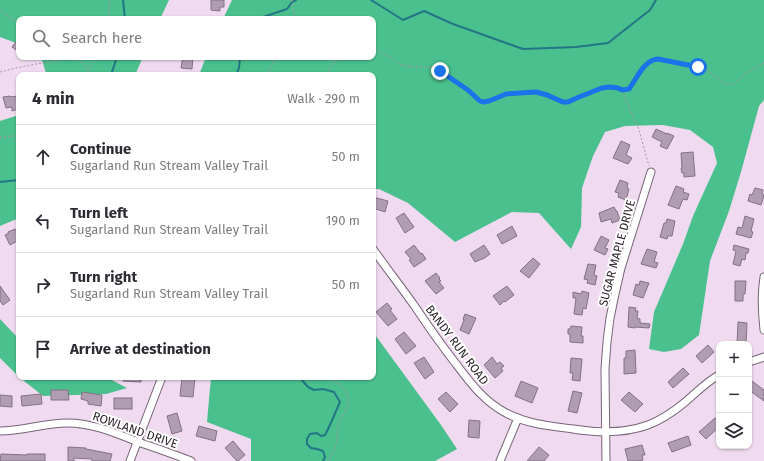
<!DOCTYPE html>
<html lang="en">
<head>
<meta charset="utf-8">
<style>
	:root { --surface:#fff; --page:#f7f7f7; --text:#2b2b33; --muted:#7c7c81; --line:#e1e1e2 }
	body { margin:0; font-family:"Fira Sans",sans-serif; background:var(--page); color:var(--text) }
	.controls { position:absolute; right:12px; bottom:12px; display:grid; overflow:hidden; border-radius:8px; box-shadow:0 1px 3px #0004 }
	.controls button { width:36px; height:36px; display:grid; place-items:center; padding:0; border:0; border-bottom:1px solid var(--line); background:var(--surface); color:var(--text); font:20px sans-serif }
	.stop { position:absolute; width:12px; height:12px; margin:-9px; border:3px solid #1a73e8; border-radius:50%; background:#fff }
	.stop.end { background:#1a73e8; border-color:#fff; box-shadow:0 1px 4px #0008 }
	.list { margin:0; padding:0; list-style:none }
	h2 { display:flex; justify-content:space-between; align-items:center; height:52px; margin:0; padding:0 16px; font-size:17px }
	h2 small { font-size:13px; font-weight:400; color:var(--muted) }
	.list li { display:grid; grid-template-columns:26px 1fr auto; gap:12px; align-items:center; box-sizing:border-box; height:64px; padding:0 16px; border-top:1px solid var(--line) }
	.list b { display:block; font-size:15px; white-space:nowrap }
	.list p { margin:0; font-size:13px; white-space:nowrap; color:var(--muted) }
	.list em { font-size:13px; font-style:normal; color:var(--muted) }
	.icon { flex:none; width:22px; height:22px; fill:none; stroke:currentColor; stroke-width:2; stroke-linecap:round; stroke-linejoin:round }
	.map { position:relative; flex:none; width:764px; height:461px; overflow:hidden }
	.search { position:absolute; background:var(--surface); box-shadow:0 1px 3px #0004; left:16px; top:16px; width:360px; height:44px; display:flex; align-items:center; gap:10px; box-sizing:border-box; padding:0 14px; border-radius:8px; color:var(--muted); font-size:15px }
	.panel { position:absolute; background:var(--surface); box-shadow:0 1px 3px #0004; left:16px; top:72px; width:360px; height:308px; border-radius:8px }
	.map>svg:first-child { display:block }
</style>
</head>
<body>
<div class="map">
<svg width="764" height="461" viewBox="0 0 764 461">
	<rect width="100%" height="100%" fill="#efdaef"/>
	<g fill="#4ac08e">
		<path d="M 0,0 L 169,0 L 160,19 L 19,19 L 19,44 L 0,37 Z"/>
		<path d="M 232,0 L 764,0 L 764,100 L 759,106 L 741,172 L 729,211 L 710,261 L 699,335 L 681,349 L 664,352 L 649,349 L 654,312 L 683,244 L 693,216 L 717,163 L 713,147 L 690,130 L 663,125 L 625,126 L 605,132 L 593,156 L 582,188 L 581,227 L 571,249 L 539,213 L 512,212 L 455,242 L 408,203 L 379,189 L 373,189 L 373,75 L 199,75 L 206,57 L 373,57 L 373,19 L 223,19 Z"/>
		<path d="M 41,57 L 143,57 L 135,75 L 46,75 L 46,73 Z"/>
		<path d="M 19,115 L 19,218 L 0,226 L 0,121 Z"/>
		<path d="M 0,319 L 19,339 L 19,377 L 0,358 Z"/>
		<path d="M 373,332 L 441,425 L 457,449 L 435,461 L 251,461 L 251,439 L 207,422 L 211,377 L 373,377 Z"/>
		<path d="M 19,377 L 106,377 L 127,388 L 106,394 L 43,396 Z"/>
	</g>
	<g fill="none" stroke-linecap="round" stroke-linejoin="round">
		<g stroke="#227685" stroke-width="2">
			<path d="M 123,0 L 125,19"/>
			<path d="M 371,0 L 403,20 L 424,11 L 453,24 L 523,49 L 576,47 L 608,43 L 650,10 L 656,0"/>
			<path d="M 262,19 L 263,17 L 287,9 L 292,2 L 296,0"/>
			<path d="M 111,75 L 117,57"/>
			<path d="M 236,75 L 239,68 L 240,57"/>
			<path d="M 0,182 L 19,180"/>
			<path d="M 299,377 L 308,387 L 314,390 L 323,389 L 334,392 L 340,402 C 335,413 331,424 325,435 L 321,436 L 317,433 L 310,434 L 307,439 L 307,444 L 311,448 L 317,449 L 323,451 L 325,457 L 323,461"/>
		</g>
	</g>
	<g fill="#b19db1" stroke="#847184">
		<path d="M 211,0 L 224,0 L 224,7 L 220,7 L 220,11 L 211,10 Z"/>
		<path d="M 19,38 L 19,52 L 12,47 Z"/>
		<path d="M 183,57 L 193,57 L 192,69 L 181,68 L 182,61 L 183,61 Z"/>
		<path d="M 10,96 L 10,97 L 19,96 L 19,105 L 17,106 L 18,109 L 12,111 L 12,107 L 6,108 L 3,97 Z"/>
		<path d="M 656,129 L 667,134 L 667,133 L 674,136 L 667,149 L 660,146 L 662,142 L 652,137 Z"/>
		<path d="M 621,141 L 630,145 L 626,155 L 632,158 L 628,164 L 613,158 Z"/>
		<path d="M 693,152 L 695,176 L 684,177 L 684,173 L 682,173 L 681,168 L 682,168 L 681,153 Z"/>
		<path d="M 620,180 L 628,183 L 627,188 L 629,189 L 626,200 L 618,197 L 619,193 L 615,192 Z"/>
		<path d="M 676,186 L 684,189 L 683,192 L 689,194 L 687,200 L 683,199 L 679,209 L 668,205 Z"/>
		<path d="M 755,188 L 763,190 L 762,194 L 764,195 L 764,196 L 761,205 L 748,201 L 750,194 L 752,195 Z"/>
		<path d="M 373,197 L 388,201 L 385,212 L 373,208 Z"/>
		<path d="M 614,207 L 616,211 L 617,211 L 620,220 L 612,223 L 611,219 L 601,222 L 599,213 Z"/>
		<path d="M 404,213 L 414,227 L 405,233 L 396,218 Z"/>
		<path d="M 745,216 L 754,219 L 751,231 L 753,232 L 751,238 L 736,234 L 738,227 L 742,228 Z"/>
		<path d="M 667,219 L 675,221 L 672,236 L 668,236 L 667,239 L 660,237 L 664,223 L 666,223 Z"/>
		<path d="M 512,226 L 517,236 L 502,244 L 497,235 Z"/>
		<path d="M 15,229 L 16,231 L 19,230 L 19,240 L 10,245 L 5,235 L 8,234 L 8,232 Z"/>
		<path d="M 601,236 L 609,240 L 605,248 L 608,249 L 605,255 L 594,250 Z"/>
		<path d="M 414,245 L 421,254 L 422,253 L 426,259 L 414,267 L 409,260 L 411,259 L 405,252 Z"/>
		<path d="M 484,245 L 490,254 L 483,259 L 482,259 L 475,262 L 470,254 Z"/>
		<path d="M 734,245 L 749,249 L 748,253 L 746,253 L 745,260 L 742,259 L 740,266 L 733,264 L 736,251 L 733,250 Z"/>
		<path d="M 647,249 L 657,252 L 654,262 L 658,263 L 656,268 L 641,264 Z"/>
		<path d="M 533,258 L 540,264 L 529,278 L 520,271 Z"/>
		<path d="M 588,264 L 596,265 L 594,275 L 597,276 L 595,285 L 587,283 L 588,280 L 584,279 Z"/>
		<path d="M 436,273 L 440,278 L 439,279 L 441,281 L 439,282 L 444,288 L 436,294 L 425,281 Z"/>
		<path d="M 640,281 L 649,283 L 643,298 L 633,295 L 636,284 L 639,285 Z"/>
		<path d="M 735,281 L 746,281 L 745,294 L 743,294 L 743,301 L 735,301 Z"/>
		<path d="M 0,286 L 10,300 L 3,305 L 0,301 Z"/>
		<path d="M 507,286 L 514,295 L 505,302 L 504,301 L 500,305 L 493,296 Z"/>
		<path d="M 582,291 L 589,293 L 586,309 L 583,308 L 582,315 L 574,314 L 576,298 L 573,298 L 573,292 L 581,294 Z"/>
		<path d="M 387,303 L 392,309 L 390,310 L 397,319 L 388,326 L 376,312 Z"/>
		<path d="M 629,307 L 636,308 L 635,311 L 638,311 L 637,318 L 640,319 L 640,323 L 650,324 L 649,328 L 635,327 L 635,328 L 628,327 Z"/>
		<path d="M 465,314 L 476,318 L 469,334 L 460,330 L 464,320 L 463,319 Z"/>
		<path d="M 738,322 L 747,323 L 746,344 L 737,344 Z"/>
		<path d="M 571,326 L 582,327 L 581,336 L 583,336 L 583,343 L 570,342 L 570,334 L 568,334 L 568,329 L 570,329 Z"/>
		<path d="M 404,332 L 416,346 L 406,354 L 395,339 Z"/>
		<path d="M 708,345 L 714,352 L 702,363 L 696,356 Z"/>
		<path d="M 635,350 L 636,373 L 624,374 L 624,358 L 626,358 L 626,351 Z"/>
		<path d="M 424,357 L 434,372 L 425,379 L 414,363 Z"/>
		<path d="M 492,357 L 497,364 L 500,362 L 504,366 L 501,368 L 503,371 L 495,378 L 484,365 Z"/>
		<path d="M 571,358 L 582,359 L 580,381 L 572,380 L 573,373 L 570,373 Z"/>
		<path d="M 683,368 L 689,374 L 673,388 L 668,382 Z"/>
		<path d="M 123,377 L 141,377 L 141,382 L 123,381 Z"/>
		<path d="M 182,377 L 195,378 L 193,397 L 180,396 Z"/>
		<path d="M 521,381 L 538,388 L 532,403 L 515,396 Z"/>
		<path d="M 752,381 L 764,390 L 764,401 L 749,390 L 749,385 Z"/>
		<path d="M 51,390 L 68,390 L 69,400 L 51,400 Z"/>
		<path d="M 573,391 L 582,393 L 577,413 L 568,411 Z"/>
		<path d="M 82,392 L 102,395 L 101,406 L 88,404 L 88,401 L 81,399 Z"/>
		<path d="M 446,392 L 458,404 L 450,412 L 438,399 Z"/>
		<path d="M 629,392 L 643,404 L 635,412 L 621,400 Z"/>
		<path d="M 41,394 L 42,404 L 22,406 L 21,396 Z"/>
		<path d="M 0,395 L 12,396 L 12,407 L 0,406 Z"/>
		<rect x="114" y="398" width="18" height="11"/>
		<path d="M 177,413 L 182,431 L 172,434 L 167,416 Z"/>
		<path d="M 715,418 L 719,422 L 719,427 L 706,439 L 699,432 Z"/>
		<path d="M 469,420 L 480,421 L 479,438 L 468,437 Z"/>
		<path d="M 199,426 L 217,431 L 215,441 L 196,436 Z"/>
		<path d="M 688,436 L 691,445 L 672,452 L 668,443 Z"/>
		<path d="M 233,441 L 245,455 L 238,461 L 237,461 L 225,448 Z"/>
		<path d="M 642,445 L 645,455 L 642,455 L 643,460 L 638,461 L 628,461 L 625,449 Z"/>
		<path d="M 68,447 L 86,448 L 86,449 L 112,454 L 110,461 L 92,461 L 92,459 L 74,458 L 74,461 L 68,461 Z"/>
		<path d="M 539,447 L 549,455 L 544,461 L 527,461 Z"/>
		<path d="M 1,454 L 27,455 L 27,454 L 45,454 L 45,461 L 0,461 Z"/>
	</g>
	<g fill="none" stroke-linecap="round" stroke-linejoin="round">
		<g stroke="#776477" stroke-width="9">
			<g id="street">
				<path d="M 373,249 C 387,269 402,288 416,308 C 428,326 440,343 453,360 C 469,381 482,400 506,413 C 527,424 550,426 573,429 C 598,433 623,434 648,425 C 661,420 673,412 684,403 C 696,393 706,382 719,375"/>
				<path d="M 764,277 C 761,295 762,312 764,330"/>
				<path d="M 749,362 L 764,357"/>
				<path d="M 0,431 C 23,431 44,423 67,423 C 93,423 115,433 138,442 C 156,448 173,454 191,461"/>
				<path d="M 130,461 L 162,377"/>
				<path d="M 500,461 L 518,418"/>
				<path d="M 606,461 L 605,369 L 607,342 L 610,318 L 615,294 L 621,268 L 651,172"/>
			</g>
		</g>
		<g stroke="#a796a7" stroke-width="1" stroke-dasharray="2 2" stroke-linecap="butt">
			<path d="M 292,0 L 295,16 L 294,19"/>
			<path d="M 0,10 L 14,20 L 19,21"/>
			<path d="M 108,19 L 110,0"/>
			<path d="M 373,49 L 375,49 L 384,54 L 394,59 L 399,64 L 414,67 L 428,67 L 440,71 L 468,90 L 480,101 L 483,102 L 489,101 L 506,94 L 536,93 L 547,95 L 563,102 L 568,103 L 579,97 L 602,88 L 609,87 L 618,88 L 625,90 L 629,89 L 643,68 L 649,62 L 653,59 L 658,59 L 698,67 L 706,70 L 724,83 L 729,85 L 734,84 L 746,73 L 764,63"/>
			<path d="M 75,57 C 82,62 89,66 88,75"/>
			<path d="M 89,70 L 96,57"/>
			<path d="M 0,72 L 20,67 L 65,59 L 67,57"/>
			<path d="M 267,75 L 271,66 L 277,57"/>
			<path d="M 327,75 C 330,66 334,60 342,57"/>
			<path d="M 622,90 L 639,130 L 649,166"/>
			<path d="M 0,137 L 7,137 L 19,135"/>
			<path d="M 328,461 C 331,455 335,450 336,444 C 338,438 337,431 338,425 C 341,415 351,408 348,396 C 345,388 337,383 332,377"/>
		</g>
		<use href="#street" stroke="#fff" stroke-width="7"/>
	</g>
	<g fill="none" stroke-linecap="round" stroke-linejoin="round">
		<path stroke="#1a73e8" stroke-width="5" d="M 440,71 L 468,90 L 480,101 L 483,102 L 489,101 L 506,94 L 536,92 L 547,95 L 563,102 L 568,102 L 579,97 L 602,88 L 609,87 L 618,88 L 622,90 L 629,89 C 637,78 644,60 658,59 L 698,67"/>
	</g>
	<g text-anchor="middle" stroke-width="4" stroke-linejoin="round" paint-order="stroke">
		<g font-size="12" fill="#251d25" stroke="#fff">
			<text transform="translate(617 253) rotate(-75)" y="4">SUGAR MAPLE DRIVE</text>
			<text transform="translate(457 345) rotate(53)" y="4">BANDY RUN ROAD</text>
			<text transform="translate(135 430) rotate(19)" y="4">ROWLAND DRIVE</text>
		</g>
	</g>
</svg>
<div class="controls">
<button>+</button>
<button>−</button>
<button><svg class="icon" aria-label="layers" viewBox="0 0 24 24"><path d="M12 4l9 5-9 5-9-5zM3 14l9 5 9-5"/></svg></button>
</div>
<div class="stop" style="left:698px;top:67px"></div>
<div class="stop end" style="left:440px;top:71px"></div>
<div class="search"><svg class="icon" aria-label="search" viewBox="0 0 24 24"><circle cx="10" cy="10" r="6"/><path d="M15 15l6 6"/></svg>Search here</div>
<section class="panel">
<h2>4 min<small>Walk · 290 m</small></h2>
<ul class="list">
<li><svg class="icon" aria-label="ahead" viewBox="0 0 24 24"><path d="M12 20V5M6 11l6-6 6 6"/></svg><div><b>Continue</b><p>Sugarland Run Stream Valley Trail</p></div><em>50 m</em></li>
<li><svg class="icon" aria-label="left" viewBox="0 0 24 24"><path d="M17 20v-9H6M10 6l-5 5 5 5"/></svg><div><b>Turn left</b><p>Sugarland Run Stream Valley Trail</p></div><em>190 m</em></li>
<li><svg class="icon" aria-label="right" viewBox="0 0 24 24"><path d="M7 20v-9h11M14 6l5 5-5 5"/></svg><div><b>Turn right</b><p>Sugarland Run Stream Valley Trail</p></div><em>50 m</em></li>
<li><svg class="icon" aria-label="arrive" viewBox="0 0 24 24"><path d="M6 21V4h12l-3 4 3 4H6"/></svg><div><b>Arrive at destination</b></div></li>
</ul>
</section>
</div>
</body>
</html>
